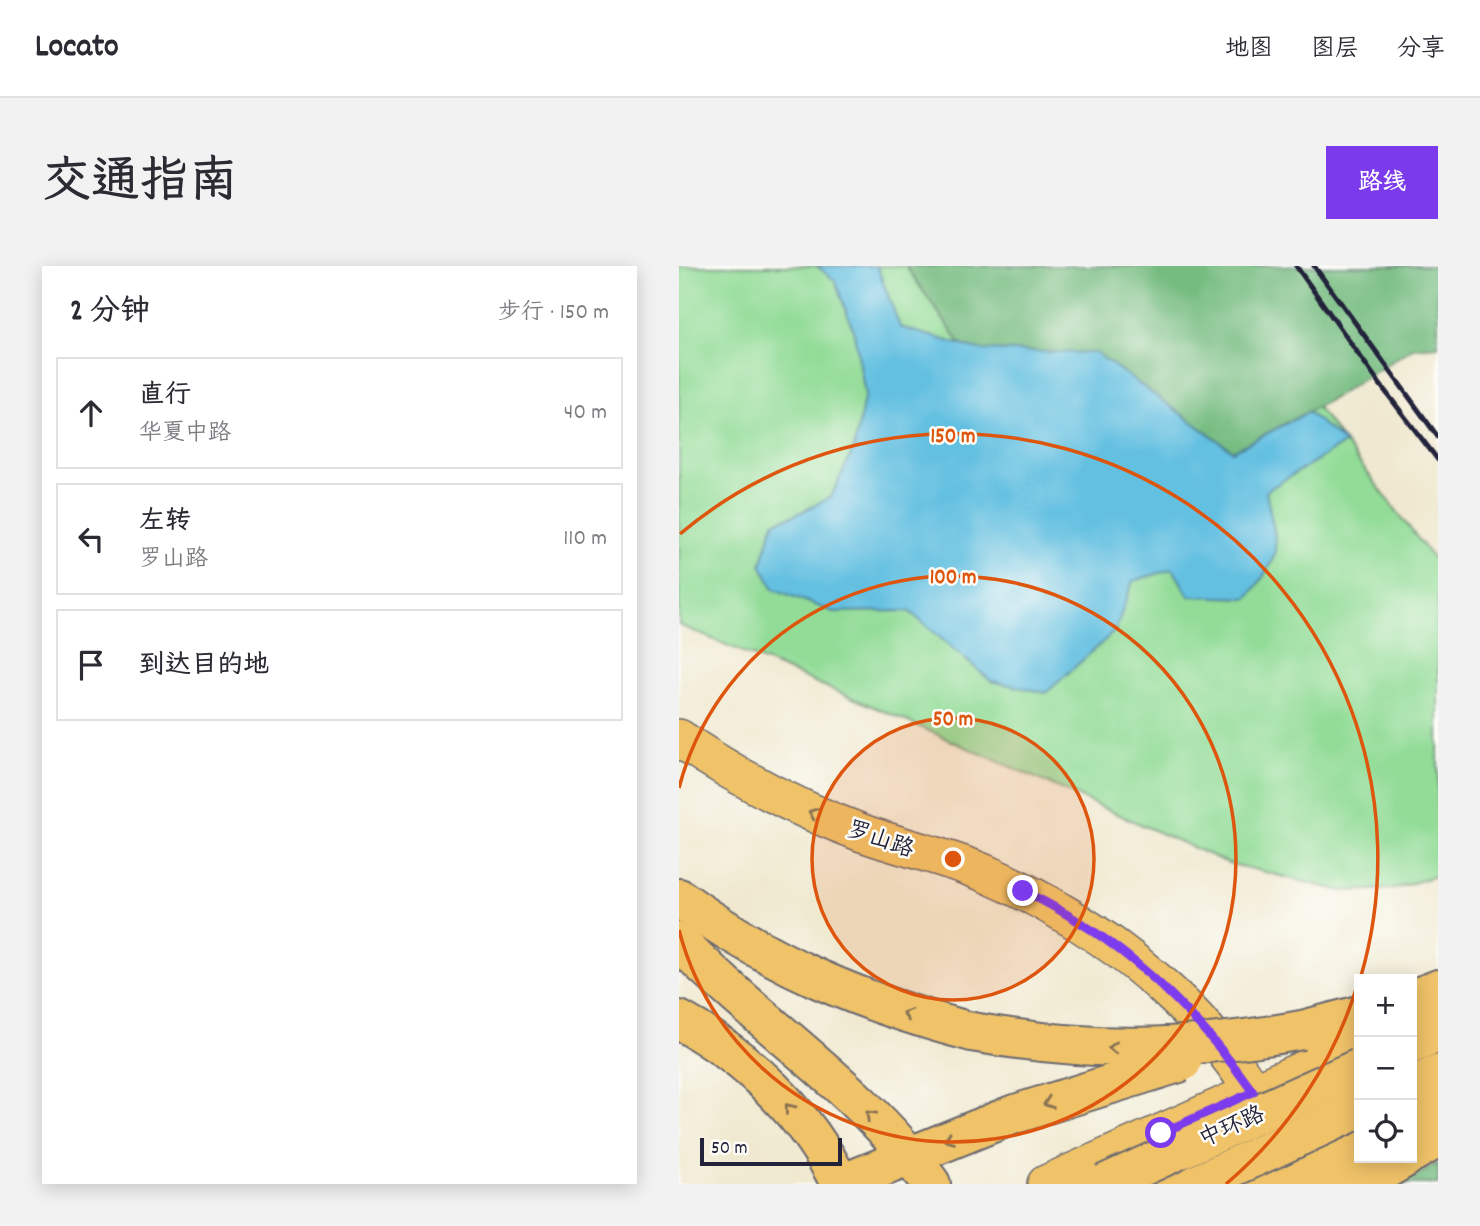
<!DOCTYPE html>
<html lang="zh">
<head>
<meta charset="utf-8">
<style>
	:root { --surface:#fff; --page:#f2f2f3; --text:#2b2b33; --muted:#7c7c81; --line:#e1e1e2; --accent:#7c3aed }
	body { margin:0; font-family:Dekko,"LXGW WenKai TC",sans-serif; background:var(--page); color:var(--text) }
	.controls { position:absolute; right:21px; bottom:21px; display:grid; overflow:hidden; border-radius:0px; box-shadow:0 4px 18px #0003 }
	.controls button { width:63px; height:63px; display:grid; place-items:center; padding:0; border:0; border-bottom:2px solid var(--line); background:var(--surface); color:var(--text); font:35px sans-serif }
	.scale { position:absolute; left:21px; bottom:18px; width:142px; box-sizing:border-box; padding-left:7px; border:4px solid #22223b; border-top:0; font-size:19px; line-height:24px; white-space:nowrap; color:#22223b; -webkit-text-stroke:5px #fdfcf7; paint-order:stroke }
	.stop { position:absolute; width:21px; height:21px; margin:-16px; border:5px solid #7c3aed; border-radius:50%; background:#fff }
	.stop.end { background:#7c3aed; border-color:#fff; box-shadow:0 2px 7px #0008 }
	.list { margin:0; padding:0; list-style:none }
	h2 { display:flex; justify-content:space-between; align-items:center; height:91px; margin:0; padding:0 28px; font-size:30px }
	h2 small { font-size:23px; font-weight:400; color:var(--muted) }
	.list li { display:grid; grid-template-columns:46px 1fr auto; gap:21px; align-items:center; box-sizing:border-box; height:112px; margin:0 14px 14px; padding:0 14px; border:2px solid var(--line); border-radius:0px }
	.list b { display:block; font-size:26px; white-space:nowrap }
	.list p { margin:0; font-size:23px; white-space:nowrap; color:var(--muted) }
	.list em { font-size:23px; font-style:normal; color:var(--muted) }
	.icon { flex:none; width:38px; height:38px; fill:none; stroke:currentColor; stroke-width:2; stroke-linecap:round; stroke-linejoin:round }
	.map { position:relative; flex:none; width:759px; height:918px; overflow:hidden; border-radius:0px }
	header { display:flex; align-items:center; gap:42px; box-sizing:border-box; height:98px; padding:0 35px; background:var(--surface); border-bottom:2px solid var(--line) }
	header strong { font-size:33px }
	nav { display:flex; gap:38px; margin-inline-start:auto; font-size:24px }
	.intro { display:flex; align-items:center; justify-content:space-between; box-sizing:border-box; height:168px; padding:0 42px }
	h1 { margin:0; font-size:49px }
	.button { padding:18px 32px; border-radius:0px; background:var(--accent); color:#fff; font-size:24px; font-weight:700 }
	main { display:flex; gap:42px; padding:0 42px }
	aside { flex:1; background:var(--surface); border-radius:0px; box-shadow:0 4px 18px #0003 }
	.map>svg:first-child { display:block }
</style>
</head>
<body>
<header>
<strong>Locato</strong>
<nav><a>地图</a><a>图层</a><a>分享</a></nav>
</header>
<div class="intro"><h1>交通指南</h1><a class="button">路线</a></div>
<main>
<aside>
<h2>2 分钟<small>步行 · 150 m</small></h2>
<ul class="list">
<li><svg class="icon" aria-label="ahead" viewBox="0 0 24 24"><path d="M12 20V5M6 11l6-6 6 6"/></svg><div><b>直行</b><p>华夏中路</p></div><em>40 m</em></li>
<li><svg class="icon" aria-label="left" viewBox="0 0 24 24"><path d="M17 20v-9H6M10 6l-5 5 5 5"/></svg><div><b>左转</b><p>罗山路</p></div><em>110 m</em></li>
<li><svg class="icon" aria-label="arrive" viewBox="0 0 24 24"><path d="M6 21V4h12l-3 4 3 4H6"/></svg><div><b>到达目的地</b></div></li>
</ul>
</aside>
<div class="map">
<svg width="759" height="918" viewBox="0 0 759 918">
	<rect width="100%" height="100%" fill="#fdfcf7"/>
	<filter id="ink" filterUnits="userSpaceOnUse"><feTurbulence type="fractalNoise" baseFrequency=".0143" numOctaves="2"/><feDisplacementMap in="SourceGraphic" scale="14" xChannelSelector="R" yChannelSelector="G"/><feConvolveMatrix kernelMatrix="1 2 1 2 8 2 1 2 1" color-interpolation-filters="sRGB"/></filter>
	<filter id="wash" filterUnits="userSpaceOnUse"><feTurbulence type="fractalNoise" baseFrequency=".00686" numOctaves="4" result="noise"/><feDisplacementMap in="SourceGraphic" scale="28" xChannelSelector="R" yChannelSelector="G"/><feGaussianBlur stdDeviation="1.57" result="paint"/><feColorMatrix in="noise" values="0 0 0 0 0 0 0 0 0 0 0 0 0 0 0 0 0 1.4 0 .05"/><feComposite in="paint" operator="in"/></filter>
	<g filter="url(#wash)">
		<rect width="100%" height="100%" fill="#f0e9d0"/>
		<path fill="#92dc97" stroke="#5a7f69" stroke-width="2" d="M 0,0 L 530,0 L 759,299 L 759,609 L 715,623 L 663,625 L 549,597 L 214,449 L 0,359 Z"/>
		<g fill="#75bc80" stroke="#4c6f5e" stroke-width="2">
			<path d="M 230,0 L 759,0 L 759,80 L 734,82 L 653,133 L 554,185 L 417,87 L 309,117 L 228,2 Z"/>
			<path d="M 759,897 L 759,918 L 723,918 Z"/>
		</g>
		<path fill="#63c0e1" stroke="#42718e" stroke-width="2" d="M 138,0 L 198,0 L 221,61 L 300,84 L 417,87 L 554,185 L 629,146 L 666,177 L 587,225 C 597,282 608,284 568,332 L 510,330 L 494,303 L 454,315 L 436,365 L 367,427 L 312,415 L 230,345 L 154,346 L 95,323 L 82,299 L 95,256 L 118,248 L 152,231 L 175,182 L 186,128 L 175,66 L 156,15 Z"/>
	</g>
	<g filter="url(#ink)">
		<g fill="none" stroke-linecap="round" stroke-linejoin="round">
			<g stroke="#6a686f" stroke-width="40">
				<g id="primary">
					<path d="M 0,472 C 56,510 114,541 178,565 C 220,581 267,590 308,608 C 440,666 574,775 616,918"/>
					<path d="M 733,755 L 759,743"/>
					<path d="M 733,853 L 759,844"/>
					<path d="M 367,918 L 680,779"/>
					<path d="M 478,918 L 550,882"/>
					<path d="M 574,918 L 645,883 L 680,871"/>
				</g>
			</g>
			<g stroke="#6a686f" stroke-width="42">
				<g id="highway">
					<path d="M 0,632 C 93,699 183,737 293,766"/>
					<path d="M 0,675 C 80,758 186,825 252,918"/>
					<path d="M 733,733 L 759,723"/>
					<path d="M 0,754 C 68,791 128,848 161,918"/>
					<path d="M 623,764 L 680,749"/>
					<path d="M 733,778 L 759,766"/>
					<path d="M 733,820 L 759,808"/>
					<path d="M 733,887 L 759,872"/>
					<path d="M 162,918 L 333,849"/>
					<path d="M 636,918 L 683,892"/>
					<path d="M 682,918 L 726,892"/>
				</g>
			</g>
			<use href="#primary" stroke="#f0c369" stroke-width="37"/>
			<use href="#highway" stroke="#f0c369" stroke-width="38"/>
			<g stroke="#22223b" stroke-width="5">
				<path d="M 617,0 L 700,117 L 759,194"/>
				<path d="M 635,0 L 759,171"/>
			</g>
			<g stroke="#6a686f" stroke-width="42" stroke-linecap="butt">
				<g id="highway-bridge">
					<path d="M 293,766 C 411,787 506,785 623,764"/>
					<path d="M 333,849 L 503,796"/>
					<path d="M 425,918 L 680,802"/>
					<path d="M 518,918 L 680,843"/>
				</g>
			</g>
			<use href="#highway-bridge" stroke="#f0c369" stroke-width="38"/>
		</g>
		<defs><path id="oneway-chevron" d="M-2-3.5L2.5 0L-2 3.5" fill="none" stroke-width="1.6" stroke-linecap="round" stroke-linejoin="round" transform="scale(1.75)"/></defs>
		<g stroke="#897252">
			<use href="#oneway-chevron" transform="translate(134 547) rotate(-158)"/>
			<use href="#oneway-chevron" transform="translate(228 748) rotate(-162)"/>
			<use href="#oneway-chevron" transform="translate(434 782) rotate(-179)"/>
			<use href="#oneway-chevron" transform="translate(369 837) rotate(161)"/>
			<use href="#oneway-chevron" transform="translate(110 842) rotate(-129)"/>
			<use href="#oneway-chevron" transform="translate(191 849) rotate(-136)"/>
			<use href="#oneway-chevron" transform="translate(270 873) rotate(159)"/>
		</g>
	</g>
	<g fill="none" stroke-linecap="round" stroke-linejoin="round" filter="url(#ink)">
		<path stroke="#7c3aed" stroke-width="9" d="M 344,625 C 441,671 512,739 574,826 L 482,867"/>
	</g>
	<circle cx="274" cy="593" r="141" fill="#de560e" fill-opacity=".12"/>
	<g fill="none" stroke="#de560e" stroke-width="3.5">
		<circle cx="274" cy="593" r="141"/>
		<path d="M0 522A283 283 0 1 1 0 664"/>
		<path d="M679 717A424 424 0 0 1 547 918M1 268A424 424 0 0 1 682 710"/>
	</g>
	<g text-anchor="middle" stroke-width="5" stroke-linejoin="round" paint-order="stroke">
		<g font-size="23" fill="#22223b" stroke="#fdfcf7">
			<text transform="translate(202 572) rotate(19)" y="8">罗山路</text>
			<text transform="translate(552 859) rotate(-24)" y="8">中环路</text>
		</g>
	</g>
	<circle cx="274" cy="593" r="10" fill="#de560e" stroke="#fdfcf7" stroke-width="3.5"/>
	<g font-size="21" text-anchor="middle" font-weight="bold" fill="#de560e" stroke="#fdfcf7" stroke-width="5" stroke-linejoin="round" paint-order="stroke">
		<text x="274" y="176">150 m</text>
		<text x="274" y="317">100 m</text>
		<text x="274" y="459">50 m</text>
	</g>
</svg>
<div class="controls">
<button>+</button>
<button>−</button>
<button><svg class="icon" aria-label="locate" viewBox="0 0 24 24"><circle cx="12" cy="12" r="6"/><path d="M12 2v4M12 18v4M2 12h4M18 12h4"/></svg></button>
</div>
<div class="scale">50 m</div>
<div class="stop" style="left:482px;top:867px"></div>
<div class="stop end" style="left:344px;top:625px"></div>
</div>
</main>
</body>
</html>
